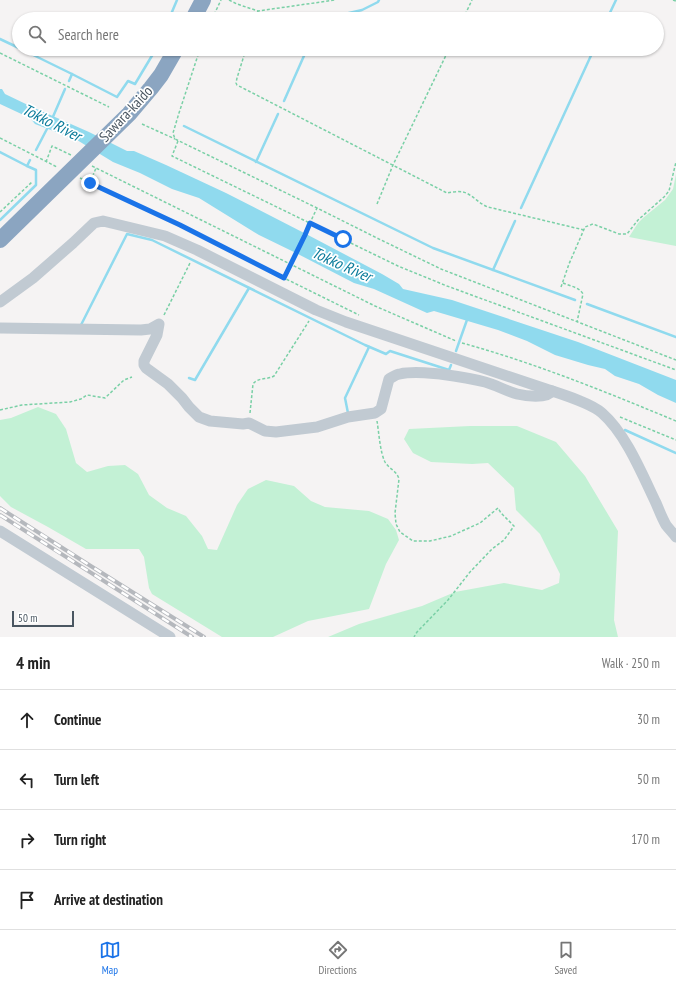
<!DOCTYPE html>
<html lang="en">
<head>
<meta charset="utf-8">
<style>
	:root { --surface:#fff; --page:#f6f6f6; --text:#222; --muted:#767676; --line:#e0e0e0; --accent:#1a73e8 }
	body { margin:0; font-family:"PT Sans Narrow",sans-serif; background:var(--page); color:var(--text) }
	.scale { position:absolute; left:12px; bottom:10px; width:62px; box-sizing:border-box; padding-left:4px; border:2px solid #4a5661; border-top:0; font-size:11px; line-height:14px; white-space:nowrap; color:#4a5661; -webkit-text-stroke:3px #fff; paint-order:stroke }
	.stop { position:absolute; width:12px; height:12px; margin:-9px; border:3px solid #1a73e8; border-radius:50%; background:#fff }
	.stop.end { background:#1a73e8; border-color:#fff; box-shadow:0 1px 4px #0008 }
	.list { margin:0; padding:0; list-style:none }
	h2 { display:flex; justify-content:space-between; align-items:center; height:52px; margin:0; padding:0 16px; font-size:17px }
	h2 small { font-size:13px; font-weight:400; color:var(--muted) }
	.list li { display:grid; grid-template-columns:26px 1fr auto; gap:12px; align-items:center; box-sizing:border-box; height:60px; padding:0 16px; border-top:1px solid var(--line) }
	.list b { display:block; font-size:15px; white-space:nowrap }
	.list em { font-size:13px; font-style:normal; color:var(--muted) }
	.icon { flex:none; width:22px; height:22px; fill:none; stroke:currentColor; stroke-width:2; stroke-linecap:round; stroke-linejoin:round }
	.map { position:relative; flex:none; width:676px; height:637px; overflow:hidden }
	.search { position:absolute; background:var(--surface); box-shadow:0 1px 3px #0004; left:12px; right:12px; top:12px; height:44px; display:flex; align-items:center; gap:10px; box-sizing:border-box; padding:0 14px; border-radius:22px; color:var(--muted); font-size:15px }
	.sheet { height:292px; background:var(--surface) }
	nav { display:flex; justify-content:space-around; align-items:center; box-sizing:border-box; height:56px; border-top:1px solid var(--line); background:var(--surface); font-size:11px; color:var(--muted) }
	nav a { display:grid; justify-items:center; gap:2px }
	nav .on { color:var(--accent) }
	.map>svg:first-child { display:block }
</style>
</head>
<body>
<div class="map">
<svg width="676" height="637" viewBox="0 0 676 637">
	<rect width="100%" height="100%" fill="#f5f3f3"/>
	<g fill="#c3f1d5">
		<path d="M 676,174 L 676,246 L 629,237 L 638,223 L 643,218 L 665,200 L 673,189 Z"/>
		<path d="M 38,407 L 56,414 L 66,429 L 76,463 L 87,472 L 108,466 L 125,465 L 138,474 L 149,495 L 167,508 L 186,516 L 202,536 L 208,549 L 217,550 L 237,505 L 248,489 L 266,480 L 294,486 L 311,501 L 325,507 L 369,511 L 388,519 L 396,530 L 399,540 L 386,564 L 369,609 L 308,621 L 273,637 L 222,637 L 152,594 L 149,588 L 144,557 L 139,549 L 86,549 L 48,527 L 11,507 L 0,496 L 0,420 L 11,418 Z"/>
		<path d="M 470,426 L 517,426 L 556,442 L 585,476 L 618,531 L 614,620 L 618,637 L 328,637 L 359,624 L 422,606 L 455,592 L 504,583 L 542,590 L 559,583 L 560,574 L 540,534 L 516,510 L 514,488 L 488,463 L 472,464 L 431,462 L 413,453 L 404,439 L 409,429 Z"/>
	</g>
	<path fill="#90daee" d="M 0,89 L 2,89 L 5,94 L 30,106 L 89,132 L 127,151 L 134,151 L 166,165 L 226,193 L 308,235 L 382,274 L 399,284 L 403,289 L 452,300 L 578,342 L 676,380 L 676,403 L 658,395 L 639,384 L 615,376 L 605,369 L 588,365 L 555,355 L 527,341 L 498,330 L 434,311 L 427,313 L 374,289 L 354,283 L 296,253 L 259,235 L 199,198 L 172,189 L 140,173 L 113,162 L 77,140 L 35,124 L 30,118 L 0,104 Z"/>
	<g fill="none" stroke-linecap="round" stroke-linejoin="round">
		<g stroke="#90daee" stroke-width="2.5">
			<path d="M 169,19 L 177,0"/>
			<path d="M 323,19 L 362,10 L 378,2 L 379,0"/>
			<path d="M 607,19 L 616,0"/>
			<path d="M 0,39 L 19,48"/>
			<path d="M 21,49 L 72,74"/>
			<path d="M 69,81 L 72,74 L 117,97 L 128,81 L 135,84 L 156,49"/>
			<path d="M 284,101 L 307,49"/>
			<path d="M 52,119 L 65,89"/>
			<path d="M 184,126 L 433,248 L 575,300"/>
			<path d="M 36,150 L 49,125"/>
			<path d="M 0,152 L 27,166"/>
			<path d="M 256,162 L 278,114"/>
			<path d="M 521,208 L 594,49"/>
			<path d="M 0,220 L 36,185 L 36,170 L 27,166 L 30,160"/>
			<path d="M 493,270 L 515,221"/>
			<path d="M 587,304 L 676,337"/>
			<path d="M 81,325 L 127,234 L 152,240 L 365,345 L 386,354 L 390,351 L 449,370 L 451,365"/>
			<path d="M 456,351 L 468,317"/>
			<path d="M 189,378 L 195,380 L 249,288"/>
			<path d="M 348,413 L 345,398 L 369,347"/>
			<path d="M 625,430 L 676,453"/>
		</g>
		<g stroke="#7ad0a6" stroke-width="1.5" stroke-dasharray="3 2" stroke-linecap="butt">
			<path d="M 229,0 L 237,4 L 258,11 L 335,0"/>
			<path d="M 673,0 L 676,1"/>
			<path d="M 212,19 L 221,0"/>
			<path d="M 256,19 L 258,11"/>
			<path d="M 463,19 L 472,0"/>
			<path d="M 200,49 L 179,113 L 173,133 L 175,139 L 317,208 L 381,240 L 441,269 L 676,360"/>
			<path d="M 246,49 L 237,78 L 236,83 L 237,85 L 447,193 C 452,192 458,191 463,192 C 472,194 479,204 488,207 L 584,230"/>
			<path d="M 0,53 L 109,107"/>
			<path d="M 142,124 L 175,139"/>
			<path d="M 0,138 L 57,167"/>
			<path d="M 178,141 L 172,156 L 398,266 L 447,286 L 578,334 L 676,370"/>
			<path d="M 46,162 L 52,146 L 71,155"/>
			<path d="M 92,166 L 375,306 L 456,341"/>
			<path d="M 80,178 L 180,225 L 284,278 L 359,315"/>
			<path d="M 87,190 L 96,168"/>
			<path d="M 377,204 L 393,165 L 449,49"/>
			<path d="M 0,212 L 32,182"/>
			<path d="M 284,278 L 317,208"/>
			<path d="M 563,283 C 570,286 579,287 583,294 L 577,322"/>
			<path d="M 561,287 L 569,264 L 585,227 L 593,224 L 619,234 L 627,234 L 638,220 L 664,197 L 669,191 L 676,162"/>
			<path d="M 164,315 L 190,263"/>
			<path d="M 462,343 C 535,363 606,392 676,421"/>
			<path d="M 0,410 L 22,405 L 70,402 L 81,399 L 87,395 L 105,398 L 124,380 L 132,377"/>
			<path d="M 250,413 L 253,384 C 258,377 267,380 274,376 L 309,321"/>
			<path d="M 620,417 L 676,440"/>
			<path d="M 377,421 C 379,433 380,452 385,462 C 389,469 397,471 399,479 L 395,513 L 396,524 L 400,532 L 413,541 L 430,541 L 451,536 L 480,523 L 498,508 L 501,513 L 514,526 L 504,540 L 492,549 L 470,572 L 448,600 L 417,632 L 414,637"/>
		</g>
		<g stroke="#c1cad2" stroke-width="11">
			<path d="M 0,302 L 33,278 L 73,243 L 94,223 L 103,221 L 165,236 L 197,250 L 316,310 L 346,322 L 546,389 C 561,394 591,403 602,413 C 626,434 642,474 656,503 C 659,510 662,518 666,525 C 669,529 673,533 676,537"/>
			<path d="M 0,328 L 141,330 L 150,329 L 159,324 L 157,335 L 144,361 L 144,365 L 146,368 L 168,384 L 182,398 L 189,407 L 199,417 L 210,421 L 243,424 L 249,423 L 265,431 L 276,432 L 317,427 L 348,417 L 375,413 L 381,409 L 389,379 C 393,377 396,374 400,374 C 413,371 427,373 440,374 C 455,376 470,378 485,382 C 496,385 506,391 517,394 C 525,396 547,399 552,391"/>
			<path d="M 0,531 L 170,637"/>
		</g>
		<g stroke="#8ba5c1" stroke-width="16">
			<path d="M 193,19 L 203,0"/>
			<path d="M 0,240 L 129,114 L 151,88 L 161,75 L 176,49"/>
		</g>
		<g stroke="#b5b8bd" stroke-width="4">
			<g id="rail">
				<path d="M 0,508 L 86,563 L 204,637"/>
				<path d="M 0,515 L 192,637"/>
			</g>
		</g>
		<use href="#rail" stroke="#fff" stroke-width="2.5" stroke-dasharray="8" stroke-linecap="butt"/>
	</g>
	<g fill="none" stroke-linecap="round" stroke-linejoin="round">
		<path stroke="#1a73e8" stroke-width="5" d="M 90,183 L 180,225 L 284,278 L 305,235 L 310,223 L 343,239"/>
	</g>
	<g text-anchor="middle" stroke-width="3.5" stroke-linejoin="round" paint-order="stroke">
		<g font-size="15" fill="#4a5661" stroke="#fff">
			<text transform="translate(126 114) rotate(-47)" y="5">Sawara-kaido</text>
		</g>
		<g font-size="16" font-style="italic" fill="#0c7c9b" stroke="#fff">
			<text transform="translate(52 122) rotate(27)" y="6">Tokko River</text>
			<text transform="translate(342 264) rotate(24)" y="6">Tokko River</text>
		</g>
	</g>
</svg>
<div class="scale">50 m</div>
<div class="stop" style="left:343px;top:239px"></div>
<div class="stop end" style="left:90px;top:183px"></div>
<div class="search"><svg class="icon" aria-label="search" viewBox="0 0 24 24"><circle cx="10" cy="10" r="6"/><path d="M15 15l6 6"/></svg>Search here</div>
</div>
<section class="sheet">
<h2>4 min<small>Walk · 250 m</small></h2>
<ul class="list">
<li><svg class="icon" aria-label="ahead" viewBox="0 0 24 24"><path d="M12 20V5M6 11l6-6 6 6"/></svg><div><b>Continue</b></div><em>30 m</em></li>
<li><svg class="icon" aria-label="left" viewBox="0 0 24 24"><path d="M17 20v-9H6M10 6l-5 5 5 5"/></svg><div><b>Turn left</b></div><em>50 m</em></li>
<li><svg class="icon" aria-label="right" viewBox="0 0 24 24"><path d="M7 20v-9h11M14 6l5 5-5 5"/></svg><div><b>Turn right</b></div><em>170 m</em></li>
<li><svg class="icon" aria-label="arrive" viewBox="0 0 24 24"><path d="M6 21V4h12l-3 4 3 4H6"/></svg><div><b>Arrive at destination</b></div></li>
</ul>
</section>
<nav>
<a class="on"><svg class="icon" aria-label="map" viewBox="0 0 24 24"><path d="M3 6l6-2 6 2 6-2v14l-6 2-6-2-6 2zM9 4v14M15 6v14"/></svg>Map</a>
<a><svg class="icon" aria-label="directions" viewBox="0 0 24 24"><path d="M12 3l9 9-9 9-9-9zM9 14v-3h6M13 9l2 2-2 2"/></svg>Directions</a>
<a><svg class="icon" aria-label="saved" viewBox="0 0 24 24"><path d="M7 4h10v16l-5-4-5 4z"/></svg>Saved</a>
</nav>
</body>
</html>
